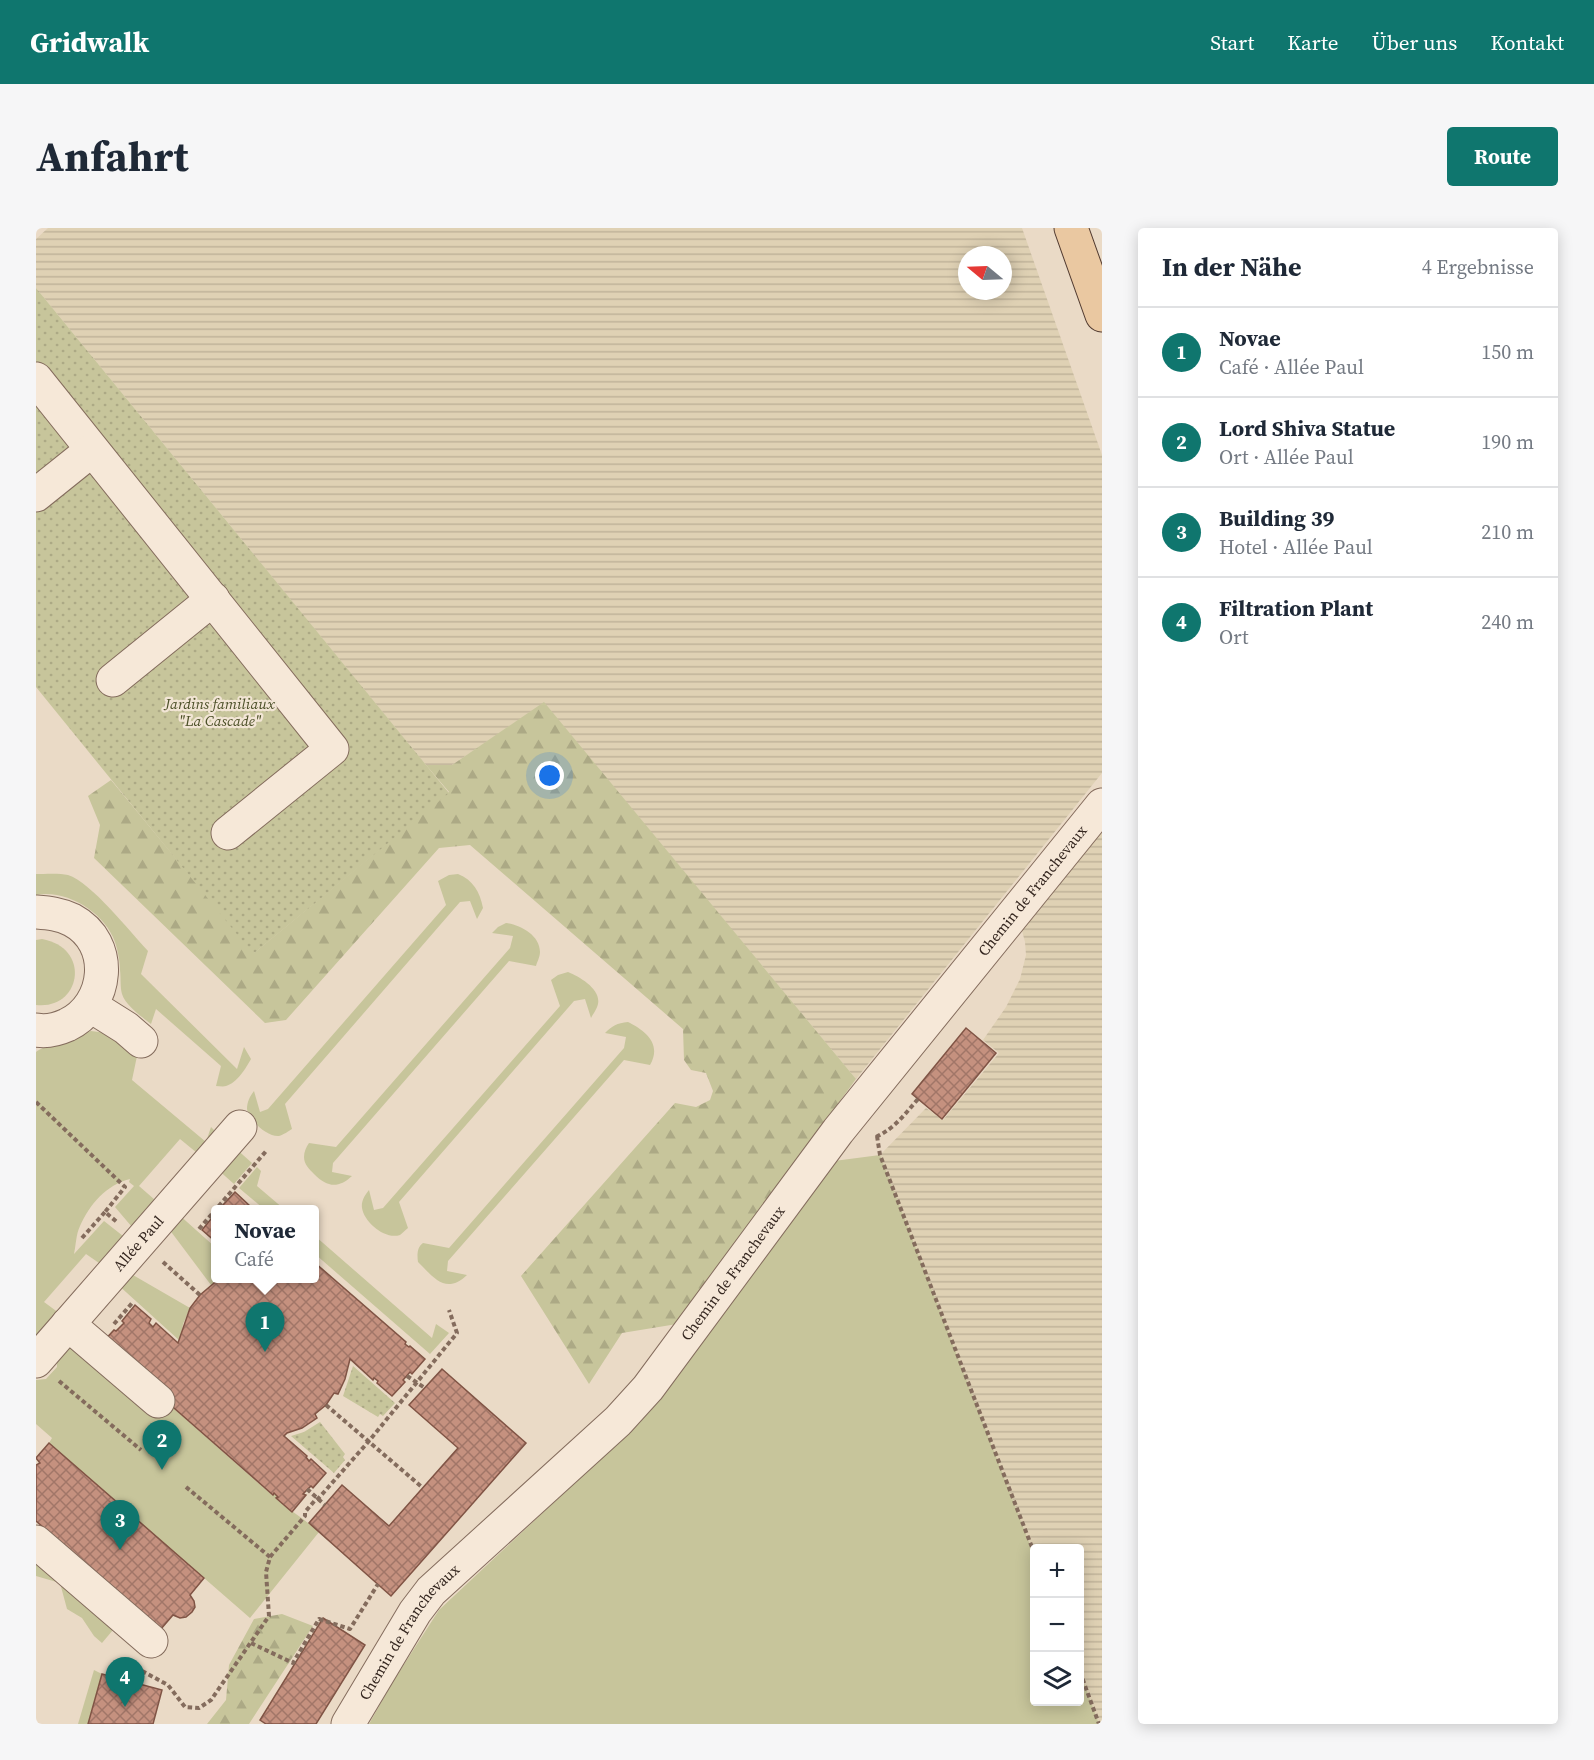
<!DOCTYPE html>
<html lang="de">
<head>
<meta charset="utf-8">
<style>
	:root { --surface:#fff; --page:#f6f6f7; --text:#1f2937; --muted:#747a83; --line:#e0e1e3; --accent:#0f766e }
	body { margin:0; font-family:"Source Serif 4",serif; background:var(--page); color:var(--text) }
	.controls { position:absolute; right:18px; bottom:18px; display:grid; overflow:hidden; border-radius:6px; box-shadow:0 3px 15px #0003 }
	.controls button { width:54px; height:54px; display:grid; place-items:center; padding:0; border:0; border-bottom:2px solid var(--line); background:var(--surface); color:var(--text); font:30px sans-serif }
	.compass { position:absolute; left:922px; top:18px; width:54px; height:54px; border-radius:50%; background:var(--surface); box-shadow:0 3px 15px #0003; rotate:289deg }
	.you { position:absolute; left:514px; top:548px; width:21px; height:21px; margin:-15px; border:4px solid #fff; border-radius:50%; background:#1a73e8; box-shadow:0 0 0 9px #1a73e833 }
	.badge { display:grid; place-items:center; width:39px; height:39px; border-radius:50%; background:var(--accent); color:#fff; font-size:20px; font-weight:700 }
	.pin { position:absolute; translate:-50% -50px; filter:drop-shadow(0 2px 3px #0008) }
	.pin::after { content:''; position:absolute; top:32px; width:21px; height:18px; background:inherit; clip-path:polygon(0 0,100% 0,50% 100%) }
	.popup { position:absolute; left:175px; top:977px; width:108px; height:78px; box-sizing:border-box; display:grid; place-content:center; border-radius:6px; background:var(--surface); filter:drop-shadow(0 2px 4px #0005); font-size:20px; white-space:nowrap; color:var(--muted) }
	.popup b { font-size:22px; color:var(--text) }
	.popup::after { content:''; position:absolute; left:50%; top:100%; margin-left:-12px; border:12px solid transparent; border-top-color:var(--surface) }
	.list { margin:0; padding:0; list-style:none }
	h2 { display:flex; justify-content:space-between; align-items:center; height:78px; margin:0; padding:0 24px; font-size:26px }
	h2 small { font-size:20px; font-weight:400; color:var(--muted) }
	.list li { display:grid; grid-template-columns:39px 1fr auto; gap:18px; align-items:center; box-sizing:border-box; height:90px; padding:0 24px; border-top:2px solid var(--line) }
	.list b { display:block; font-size:22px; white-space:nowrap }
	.list p { margin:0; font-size:20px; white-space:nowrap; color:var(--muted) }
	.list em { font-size:20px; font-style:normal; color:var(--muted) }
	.icon { flex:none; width:33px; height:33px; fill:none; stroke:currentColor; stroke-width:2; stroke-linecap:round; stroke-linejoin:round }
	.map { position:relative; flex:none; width:1066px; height:1496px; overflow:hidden; border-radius:6px }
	header { display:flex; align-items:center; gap:36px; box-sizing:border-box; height:84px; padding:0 30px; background:var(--accent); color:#fff }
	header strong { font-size:28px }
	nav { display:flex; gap:33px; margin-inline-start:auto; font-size:21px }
	.intro { display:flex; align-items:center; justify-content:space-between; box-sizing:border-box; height:144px; padding:0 36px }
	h1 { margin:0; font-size:42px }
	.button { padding:15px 27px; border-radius:6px; background:var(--accent); color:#fff; font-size:21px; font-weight:700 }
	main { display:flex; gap:36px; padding:0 36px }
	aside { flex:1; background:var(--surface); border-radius:6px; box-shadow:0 3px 15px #0003 }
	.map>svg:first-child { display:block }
</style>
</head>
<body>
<header>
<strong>Gridwalk</strong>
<nav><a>Start</a><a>Karte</a><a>Über uns</a><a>Kontakt</a></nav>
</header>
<div class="intro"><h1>Anfahrt</h1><a class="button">Route</a></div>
<main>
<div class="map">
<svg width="1066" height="1496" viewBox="0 0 1066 1496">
	<defs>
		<pattern id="farmland-rules" width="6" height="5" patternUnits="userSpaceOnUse" patternTransform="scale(1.5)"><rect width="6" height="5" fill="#dfd1b4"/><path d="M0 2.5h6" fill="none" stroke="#c0b39a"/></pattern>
		<pattern id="forest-firs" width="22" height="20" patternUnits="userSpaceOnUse" patternTransform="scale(1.5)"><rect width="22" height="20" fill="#c7c59b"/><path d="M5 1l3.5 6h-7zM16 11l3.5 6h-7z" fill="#aca985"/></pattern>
		<pattern id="park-dots" width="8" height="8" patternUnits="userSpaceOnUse" patternTransform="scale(1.5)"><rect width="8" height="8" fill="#c7c59b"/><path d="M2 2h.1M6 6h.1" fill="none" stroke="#aca985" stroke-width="1.8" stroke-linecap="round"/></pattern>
		<pattern id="building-cross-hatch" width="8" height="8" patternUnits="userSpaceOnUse" patternTransform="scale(1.5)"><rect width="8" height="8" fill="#c5917f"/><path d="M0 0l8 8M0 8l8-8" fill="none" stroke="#a17668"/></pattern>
	</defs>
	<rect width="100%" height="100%" fill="#eadac6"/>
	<g fill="url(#farmland-rules)" fill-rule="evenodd">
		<path d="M 12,0 L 986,0 L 1066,227 L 1066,545 L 820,851 L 508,475 L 416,537 L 390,537 L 0,60 L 0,11 ZM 931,27 L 967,27 L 967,63 L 931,63 Z"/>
		<path d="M 1066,600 L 1066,1496 L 1063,1496 L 1044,1444 L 1044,1320 L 999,1320 L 998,1327 L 844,927 L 890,880 L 907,892 L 963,825 L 947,812 L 970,779 L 984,751 L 990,727 L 989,714 L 985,699 Z"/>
	</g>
	<g fill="#c7c59b">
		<path d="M 0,646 C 9,646 24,645 32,647 C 55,654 94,704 112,723 L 105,746 L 201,841 L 208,819 L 215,831 C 210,840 201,855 190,858 C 187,859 183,858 180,858 L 185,838 L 120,781 L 115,796 C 105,788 90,778 86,766 C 84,759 85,750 84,742 C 84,734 82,723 79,714 C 69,685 31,661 0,667 Z"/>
		<path d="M 422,646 C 437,652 444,664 447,680 L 441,691 L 434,673 L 424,674 L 249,876 L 256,901 C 253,903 247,907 243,908 C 231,909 213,892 211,881 C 211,874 214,868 218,863 L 224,884 L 232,881 L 410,677 L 402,653 L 413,647 Z"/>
		<path d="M 470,695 C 484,697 504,707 504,724 C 504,729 501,734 500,738 L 473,733 L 297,935 L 296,944 L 316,948 C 302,961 291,959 278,946 C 273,941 268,936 268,929 C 268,924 270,919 273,915 L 300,919 L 474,720 L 477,708 L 456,705 L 462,699 Z"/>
		<path d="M 6,711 C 56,720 45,782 0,777 L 0,712 Z"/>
		<path d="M 532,744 C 544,749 565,761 562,776 C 561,781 557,786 555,790 L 549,771 L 538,773 L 363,974 L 372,1000 C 369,1002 367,1005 364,1007 C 349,1012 328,994 326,980 C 325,973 329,967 333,962 L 338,982 L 347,980 L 524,778 L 515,752 L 522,747 Z"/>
		<path d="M 592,794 C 610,803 626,816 614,837 L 588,832 L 412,1033 L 411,1043 L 431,1047 C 410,1067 398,1050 382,1034 C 381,1027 381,1019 387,1015 L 413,1020 L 588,820 L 590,809 L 569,805 C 576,798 581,795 592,794 Z"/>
		<path d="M 55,803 L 70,805 L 101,828 L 96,852 L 170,914 L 175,899 L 184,908 L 166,929 L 144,911 L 103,958 L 119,972 L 96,999 L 79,979 L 98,958 L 93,954 L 94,951 C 70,957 54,976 44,998 C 40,1006 40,1017 38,1026 L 68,993 L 87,1008 L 63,1035 L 50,1026 L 8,1074 L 27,1088 L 0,1112 L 0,824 C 7,818 45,805 55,803 Z"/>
		<path d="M 198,919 L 216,935 L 198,956 L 180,940 Z"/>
		<path d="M 844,927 L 998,1327 L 999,1474 L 1044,1474 L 1044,1444 L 1063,1496 L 333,1496 L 356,1455 L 403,1382 L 607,1191 L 798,933 Z"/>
		<path d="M 221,939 L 225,943 L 221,958 L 248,981 L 228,981 L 203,960 Z"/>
		<path d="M 141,985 L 179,1019 L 180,1050 L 184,1051 L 175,1057 L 130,997 Z"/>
		<path d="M 279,1008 L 396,1110 L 400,1096 L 413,1105 L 394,1126 L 279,1026 Z"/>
		<path d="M 90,1043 L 154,1080 L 147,1096 L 144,1113 L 80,1055 Z"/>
		<path d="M 41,1099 L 86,1135 L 236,1267 L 238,1265 L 242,1269 L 241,1271 C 254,1283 270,1292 283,1304 L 214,1390 L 13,1215 L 16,1210 L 0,1196 L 0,1152 L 10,1151 L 21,1139 L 21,1123 Z"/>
		<path d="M 0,1326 L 82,1396 L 66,1415 L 58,1408 L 46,1390 L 31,1381 L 24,1355 L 0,1348 Z"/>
		<path d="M 58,1442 L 66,1446 L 52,1496 L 42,1496 Z"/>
	</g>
	<g fill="url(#forest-firs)">
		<path d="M 508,474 L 820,851 L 641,1096 L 586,1105 L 553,1156 L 485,1048 L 639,875 L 660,879 L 674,872 L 677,863 L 670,845 L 655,842 L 648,832 L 647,801 L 434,617 L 403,620 L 250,792 L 229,795 L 58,630 L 64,597 L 52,568 L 75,552 L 218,725 L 413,564 L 390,537 L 416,537 Z"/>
		<path d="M 246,1386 L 277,1398 L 213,1496 L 171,1496 L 190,1472 L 193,1437 L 218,1391 Z"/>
	</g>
	<g fill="url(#park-dots)">
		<path d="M 0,60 L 413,565 L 217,726 L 0,459 Z"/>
		<path d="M 317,1138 L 359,1175 L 347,1188 L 344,1186 L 342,1189 L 307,1168 Z"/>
		<path d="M 284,1194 L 309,1226 L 307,1229 L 309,1232 L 298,1245 L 255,1208 L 268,1204 Z"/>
	</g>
	<g fill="url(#building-cross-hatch)" stroke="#805445" stroke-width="1.5">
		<path d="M 930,800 L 960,825 L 906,891 L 876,866 Z"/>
		<path d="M 199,964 L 214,978 L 213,979 L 216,982 L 188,982 L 185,979 Z"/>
		<path d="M 179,986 L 180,987 L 180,1014 L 166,1002 Z"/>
		<path d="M 278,1034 L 370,1114 L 369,1116 L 373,1119 L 374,1118 L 389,1131 L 376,1146 L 374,1144 L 367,1152 L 369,1154 L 356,1168 L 341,1155 L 342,1153 L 338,1150 L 337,1152 L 314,1131 L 309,1151 L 302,1166 L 298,1165 L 290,1177 L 279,1186 L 281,1190 L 266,1200 L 251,1205 L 248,1208 L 271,1228 L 270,1229 L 273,1233 L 275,1231 L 290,1245 L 277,1260 L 275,1258 L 267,1266 L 270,1267 L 256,1284 L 240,1270 L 242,1269 L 238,1265 L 237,1267 L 65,1116 L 78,1102 L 80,1103 L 88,1095 L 86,1093 L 99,1077 L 115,1091 L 113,1095 L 117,1099 L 120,1095 L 142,1115 L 154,1080 L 164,1067 L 184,1050 L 278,1050 Z"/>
		<path d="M 406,1141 L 490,1215 L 355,1368 L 273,1295 L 306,1257 L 353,1298 L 422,1220 L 373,1177 Z"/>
		<path d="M 13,1215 L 168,1350 L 154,1367 L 158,1373 L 159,1379 L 156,1384 L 150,1389 L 144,1390 L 137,1387 L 125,1401 L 0,1293 L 0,1237 L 4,1235 L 0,1230 Z"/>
		<path d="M 287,1390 L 329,1417 L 280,1496 L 230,1496 L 224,1492 Z"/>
		<path d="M 66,1446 L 126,1462 L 117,1496 L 52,1496 Z"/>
	</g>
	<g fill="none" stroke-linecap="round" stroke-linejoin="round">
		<g stroke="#846c5d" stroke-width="35">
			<g id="minor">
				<path d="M 0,151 L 296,521 L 192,605"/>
				<path d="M 0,267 L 56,222"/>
				<path d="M 77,452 L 177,371"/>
				<path d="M 0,684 C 13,685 24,686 36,692 C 79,715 73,777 31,797 C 22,801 10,804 0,802"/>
				<path d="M 55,778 L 90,800 L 105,813"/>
				<path d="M 32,1096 L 122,1173"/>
				<path id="s1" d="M 0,1133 L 204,899"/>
				<path d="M 0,1314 L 115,1413"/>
				<path id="s2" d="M 312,1496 L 379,1384 L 395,1363 L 582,1193 L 612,1160 L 802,903 L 1066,577"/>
			</g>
		</g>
		<g stroke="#523b31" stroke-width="35">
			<path id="major" d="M 1035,0 L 1066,87"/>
		</g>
		<g stroke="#846c5d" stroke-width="4" stroke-dasharray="4.5 3" stroke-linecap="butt">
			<path d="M 0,874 L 89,959 L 69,984 L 81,994"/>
			<path d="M 841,908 L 844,927 L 999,1327"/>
			<path d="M 840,909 C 859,900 869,886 882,871"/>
			<path d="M 163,1001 L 231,922"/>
			<path d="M 46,1010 L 69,984"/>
			<path d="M 127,1034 L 164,1067"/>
			<path d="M 78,1096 L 97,1074"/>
			<path d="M 371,1148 L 389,1160"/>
			<path d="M 23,1153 L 105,1222"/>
			<path d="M 290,1177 L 387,1260"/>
			<path d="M 150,1259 L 234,1329"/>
			<path d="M 271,1261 L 289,1277"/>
			<path d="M 281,1272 L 333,1213 L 421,1105 L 413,1082"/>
			<path d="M 215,1415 L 257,1435 L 283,1391 L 314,1401 L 342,1356"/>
			<path d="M 106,1443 L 132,1457 L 149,1479 L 163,1480 L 175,1472 L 233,1388 L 230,1344 L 234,1329 L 269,1288 L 269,1284 L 281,1270"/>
			<path d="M 1044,1444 L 1063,1496"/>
		</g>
		<use href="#minor" stroke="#f6e8d8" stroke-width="33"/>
		<use href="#major" stroke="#eac8a1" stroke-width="33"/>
	</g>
	<g text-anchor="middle" stroke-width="4.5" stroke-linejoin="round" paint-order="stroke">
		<g font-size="15" font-style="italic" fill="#4c5028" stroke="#f2e5d5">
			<text x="184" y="481">Jardins familiaux<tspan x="184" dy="17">"La Cascade"</tspan></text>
		</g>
		<g font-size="15" fill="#352720" stroke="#f2e5d5">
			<text dy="5" stroke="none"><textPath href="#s2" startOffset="1083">Chemin de Franchevaux</textPath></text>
			<text dy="5" stroke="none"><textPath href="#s1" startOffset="156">Allée Paul</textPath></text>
			<text dy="5" stroke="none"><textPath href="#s2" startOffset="597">Chemin de Franchevaux</textPath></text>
			<text dy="5" stroke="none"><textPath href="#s2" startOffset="111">Chemin de Franchevaux</textPath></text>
		</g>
	</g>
</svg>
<div class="controls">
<button>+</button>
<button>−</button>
<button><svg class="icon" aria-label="layers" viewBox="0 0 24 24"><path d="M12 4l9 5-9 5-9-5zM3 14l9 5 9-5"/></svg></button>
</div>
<svg class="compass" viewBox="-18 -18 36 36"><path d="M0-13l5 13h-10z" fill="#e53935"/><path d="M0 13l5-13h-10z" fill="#747a83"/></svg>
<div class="you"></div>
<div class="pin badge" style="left:229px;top:1124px">1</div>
<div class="popup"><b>Novae</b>Café</div>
<div class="pin badge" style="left:126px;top:1242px">2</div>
<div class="pin badge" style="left:84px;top:1322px">3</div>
<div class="pin badge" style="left:89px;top:1479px">4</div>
</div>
<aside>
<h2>In der Nähe<small>4 Ergebnisse</small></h2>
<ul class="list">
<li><span class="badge">1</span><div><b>Novae</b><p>Café · Allée Paul</p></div><em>150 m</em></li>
<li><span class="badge">2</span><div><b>Lord Shiva Statue</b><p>Ort · Allée Paul</p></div><em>190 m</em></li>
<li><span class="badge">3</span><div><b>Building 39</b><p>Hotel · Allée Paul</p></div><em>210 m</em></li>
<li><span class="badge">4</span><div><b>Filtration Plant</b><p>Ort</p></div><em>240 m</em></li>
</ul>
</aside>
</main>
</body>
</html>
